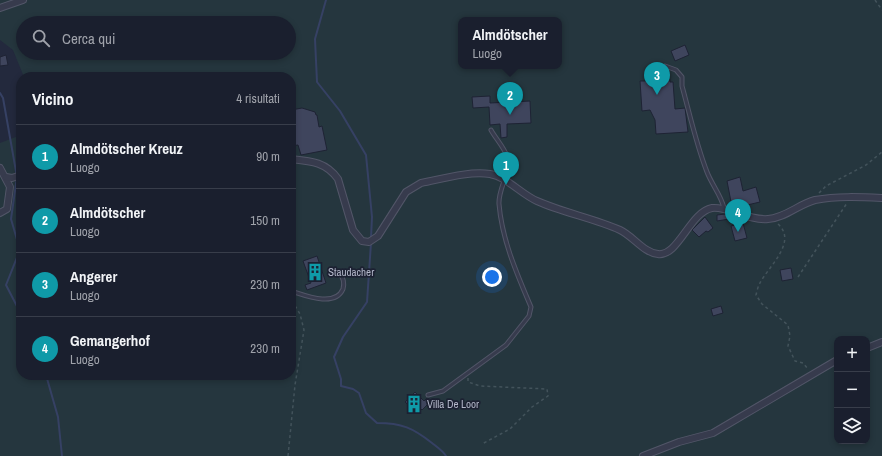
<!DOCTYPE html>
<html lang="it">
<head>
<meta charset="utf-8">
<style>
	:root { --surface:#1a1f2e; --page:#272c3a; --text:#f1f3f6; --muted:#9fa2aa; --line:#383d4a; --accent:#1a73e8 }
	body { margin:0; font-family:"Archivo Narrow",sans-serif; background:var(--page); color:var(--text) }
	.controls { position:absolute; right:12px; bottom:12px; display:grid; overflow:hidden; border-radius:8px; box-shadow:0 2px 6px #0003 }
	.controls button { width:36px; height:36px; display:grid; place-items:center; padding:0; border:0; border-bottom:1px solid var(--line); background:var(--surface); color:var(--text); font:20px sans-serif }
	.you { position:absolute; left:492px; top:277px; width:14px; height:14px; margin:-10px; border:3px solid #fff; border-radius:50%; background:#1a73e8; box-shadow:0 0 0 6px #1a73e833 }
	.badge { display:grid; place-items:center; width:26px; height:26px; border-radius:50%; background:var(--accent); color:#fff; font-size:13px; font-weight:700 }
	.pin { position:absolute; translate:-50% -33px; filter:drop-shadow(0 1px 2px #0008) }
	.pin::after { content:''; position:absolute; top:21px; width:14px; height:12px; background:inherit; clip-path:polygon(0 0,100% 0,50% 100%) }
	.popup { position:absolute; left:458px; top:17px; width:104px; height:52px; box-sizing:border-box; display:grid; place-content:center; border-radius:8px; background:var(--surface); filter:drop-shadow(0 1px 3px #0005); font-size:13px; white-space:nowrap; color:var(--muted) }
	.popup b { font-size:15px; color:var(--text) }
	.popup::after { content:''; position:absolute; left:50%; top:100%; margin-left:-8px; border:8px solid transparent; border-top-color:var(--surface) }
	.list { margin:0; padding:0; list-style:none }
	h2 { display:flex; justify-content:space-between; align-items:center; height:52px; margin:0; padding:0 16px; font-size:17px }
	h2 small { font-size:13px; font-weight:400; color:var(--muted) }
	.list li { display:grid; grid-template-columns:26px 1fr auto; gap:12px; align-items:center; box-sizing:border-box; height:64px; padding:0 16px; border-top:1px solid var(--line) }
	.list b { display:block; font-size:15px; white-space:nowrap }
	.list p { margin:0; font-size:13px; white-space:nowrap; color:var(--muted) }
	.list em { font-size:13px; font-style:normal; color:var(--muted) }
	.icon { flex:none; width:22px; height:22px; fill:none; stroke:currentColor; stroke-width:2; stroke-linecap:round; stroke-linejoin:round }
	.map { position:relative; flex:none; width:882px; height:456px; overflow:hidden }
	.search { position:absolute; background:var(--surface); box-shadow:0 2px 6px #0003; left:16px; top:16px; width:280px; height:44px; display:flex; align-items:center; gap:10px; box-sizing:border-box; padding:0 14px; border-radius:22px; color:var(--muted); font-size:15px }
	.panel { position:absolute; background:var(--surface); box-shadow:0 2px 6px #0003; left:16px; top:72px; width:280px; height:308px; border-radius:16px }
	.map>svg:first-child { display:block }
</style>
</head>
<body>
<div class="map">
<svg width="882" height="456" viewBox="0 0 882 456">
	<rect width="100%" height="100%" fill="#23293d"/>
	<path fill="#25363e" fill-rule="evenodd" d="M 0,0 L 882,0 L 882,456 L 0,456 L 0,143 L 21,135 L 21,375 L 291,375 L 291,77 L 24,77 L 13,50 L 0,40 ZM 461,20 L 559,20 L 559,66 L 461,66 ZM 23,23 L 289,23 L 289,53 L 23,53 ZM 837,339 L 867,339 L 867,441 L 837,441 Z"/>
	<g fill="none" stroke-linecap="round" stroke-linejoin="round">
		<g stroke="#364164" stroke-width="2">
			<path d="M 326,0 L 315,39 L 317,82 L 340,111 L 366,155 L 372,217 L 371,238"/>
			<path d="M 0,93 L 3,98 L 17,177 L 11,219 L 20,250 L 6,285 L 21,314"/>
			<path d="M 371,243 L 367,302 L 343,337 L 334,357 L 341,379 L 341,386 L 353,389 L 359,393 L 366,413 L 377,423 C 402,423 413,428 432,443 C 437,447 443,451 446,456"/>
			<path d="M 46,375 L 58,417 L 62,456"/>
		</g>
	</g>
	<g fill="#3f455d" stroke="#1e2334">
		<path d="M 685,45 L 689,55 L 675,61 L 671,51 Z"/>
		<path d="M 6,55 L 8,65 L 0,66 L 0,57 Z"/>
		<path d="M 664,69 L 669,70 L 670,82 L 673,82 L 675,109 L 685,108 L 688,132 L 656,134 L 655,120 L 650,110 L 642,111 L 640,81 L 648,81 L 647,70 Z"/>
		<path d="M 490,96 L 490,103 L 530,101 L 531,123 L 507,124 L 507,137 L 501,138 L 500,124 L 490,125 L 489,107 L 473,108 L 472,97 Z"/>
		<path d="M 302,108 L 315,112 L 316,115 L 317,115 L 319,127 L 322,126 L 327,150 L 301,155 L 298,145 L 291,146 L 291,110 Z"/>
		<path d="M 740,177 L 743,191 L 756,187 L 760,202 L 743,206 L 742,203 L 732,207 L 727,181 Z"/>
		<path d="M 725,214 L 729,215 L 729,219 L 717,221 L 717,215 Z"/>
		<path d="M 705,217 L 713,228 L 708,232 L 706,231 L 699,237 L 692,230 Z"/>
		<path d="M 743,223 L 747,238 L 735,241 L 731,226 Z"/>
		<path d="M 317,256 L 326,283 L 307,290 L 305,285 L 311,283 L 303,261 Z"/>
		<path d="M 791,268 L 793,279 L 782,281 L 780,270 Z"/>
		<path d="M 721,306 L 723,313 L 713,316 L 711,309 Z"/>
		<path d="M 415,392 L 424,401 L 427,398 L 432,400 L 422,410 L 420,408 L 416,412 L 405,402 Z"/>
	</g>
	<g fill="none" stroke-linecap="round" stroke-linejoin="round">
		<g stroke="#525668" stroke-width="5">
			<g id="lane">
				<path d="M 665,66 L 676,70 L 682,77 L 682,86 C 690,115 696,144 707,172 C 712,185 721,195 724,208"/>
				<path d="M 291,291 C 304,295 335,308 343,289 C 345,282 343,277 339,272"/>
				<path d="M 428,395 L 443,391 L 506,345 L 529,316 L 531,307 C 517,274 502,240 499,204 C 498,188 512,171 507,156 C 503,146 496,139 491,130"/>
			</g>
		</g>
		<g stroke="#525668" stroke-width="8">
			<g id="street">
				<path d="M 0,8 L 23,0"/>
				<path d="M 291,159 C 311,161 326,162 338,179 L 353,230 L 362,241 L 369,242 L 378,236 L 406,192 L 421,183 C 442,179 468,171 490,174 C 507,177 521,194 537,201 C 564,213 593,218 620,230 C 633,236 644,253 658,254 C 678,257 690,212 712,208 C 727,206 749,221 768,219 C 785,218 799,204 815,200 C 837,196 860,197 882,198"/>
				<path d="M 0,168 L 10,187 L 7,209 L 0,213"/>
				<path d="M 6,177 L 12,178 L 21,175"/>
				<path d="M 867,348 L 882,342"/>
				<path d="M 643,456 L 679,442 L 713,433 L 837,360"/>
			</g>
		</g>
		<g stroke="#43535b" stroke-width="1.5" stroke-dasharray="3 3" stroke-linecap="butt">
			<path d="M 875,0 L 882,10"/>
			<path d="M 819,193 L 826,186 L 866,165 L 882,152"/>
			<path d="M 778,224 C 798,242 768,267 760,283 C 758,286 757,291 756,295 L 762,304 L 788,325 L 790,336 L 788,346 L 795,361 L 803,363 L 808,369"/>
			<path d="M 798,277 L 847,203"/>
			<path d="M 468,378 L 468,382 L 480,386 L 547,389 L 548,396 L 532,407 L 510,429 L 482,444"/>
			<path d="M 288,456 L 295,385 L 304,330 L 300,314 L 291,299"/>
		</g>
		<use href="#lane" stroke="#373b4d" stroke-width="3"/>
		<use href="#street" stroke="#373b4d" stroke-width="6"/>
	</g>
	<defs>
		<g id="building-bare" transform="scale(1.38)"><path d="M-4-6H4V6H1V3H-1V6H-4ZM-2.5-4.3h1.7v1.8h-1.7ZM.8-4.3h1.7v1.8H.8ZM-2.5-1h1.7V.8h-1.7ZM.8-1h1.7V.8H.8Z" fill="#0f9aa8" stroke="#1c2132" stroke-width="2.5" paint-order="stroke"/></g>
	</defs>
	<g fill-rule="evenodd">
		<use href="#building-bare" x="315" y="272"/>
		<use href="#building-bare" x="414" y="404"/>
	</g>
	<g text-anchor="middle" stroke-width="3.5" stroke-linejoin="round" paint-order="stroke">
		<g font-size="11" fill="#b2b6c8" stroke="#1c2132" text-anchor="start">
			<text x="328" y="276">Staudacher</text>
			<text x="427" y="408">Villa De Loor</text>
		</g>
	</g>
</svg>
<div class="controls">
<button>+</button>
<button>−</button>
<button><svg class="icon" aria-label="layers" viewBox="0 0 24 24"><path d="M12 4l9 5-9 5-9-5zM3 14l9 5 9-5"/></svg></button>
</div>
<div class="you"></div>
<div class="pin badge" style="left:506px;top:185px;background:#0f9aa8">1</div>
<div class="pin badge" style="left:510px;top:115px;background:#0f9aa8">2</div>
<div class="popup"><b>Almdötscher</b>Luogo</div>
<div class="pin badge" style="left:657px;top:95px;background:#0f9aa8">3</div>
<div class="pin badge" style="left:738px;top:232px;background:#0f9aa8">4</div>
<div class="search"><svg class="icon" aria-label="search" viewBox="0 0 24 24"><circle cx="10" cy="10" r="6"/><path d="M15 15l6 6"/></svg>Cerca qui</div>
<section class="panel">
<h2>Vicino<small>4 risultati</small></h2>
<ul class="list">
<li><span class="badge" style="background:#0f9aa8">1</span><div><b>Almdötscher Kreuz</b><p>Luogo</p></div><em>90 m</em></li>
<li><span class="badge" style="background:#0f9aa8">2</span><div><b>Almdötscher</b><p>Luogo</p></div><em>150 m</em></li>
<li><span class="badge" style="background:#0f9aa8">3</span><div><b>Angerer</b><p>Luogo</p></div><em>230 m</em></li>
<li><span class="badge" style="background:#0f9aa8">4</span><div><b>Gemangerhof</b><p>Luogo</p></div><em>230 m</em></li>
</ul>
</section>
</div>
</body>
</html>
